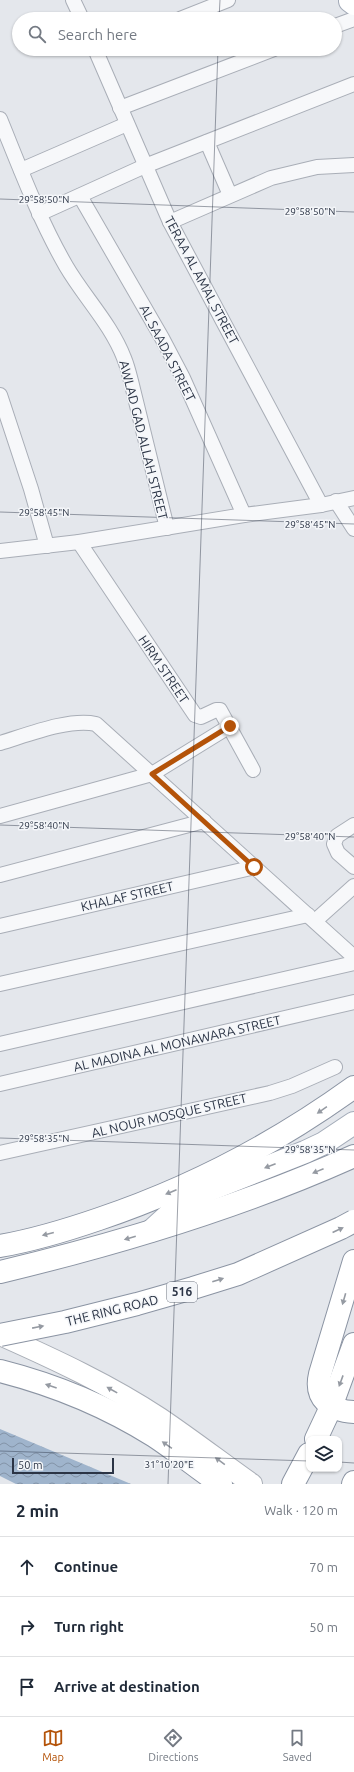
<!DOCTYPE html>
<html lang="en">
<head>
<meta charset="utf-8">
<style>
	:root { --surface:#fff; --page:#f2f2f3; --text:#1f2937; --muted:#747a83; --line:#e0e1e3; --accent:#b45309 }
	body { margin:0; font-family:Ubuntu,sans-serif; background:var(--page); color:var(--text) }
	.controls { position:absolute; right:12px; bottom:12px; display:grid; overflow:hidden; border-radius:8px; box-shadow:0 1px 3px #0004 }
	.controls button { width:36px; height:36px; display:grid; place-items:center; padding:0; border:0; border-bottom:1px solid var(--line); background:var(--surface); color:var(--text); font:20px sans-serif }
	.scale { position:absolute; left:12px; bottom:10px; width:102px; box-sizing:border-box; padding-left:4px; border:2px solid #2b3445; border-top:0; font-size:11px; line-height:14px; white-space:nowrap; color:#2b3445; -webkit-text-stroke:3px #f4f6f9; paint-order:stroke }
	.stop { position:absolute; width:12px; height:12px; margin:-9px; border:3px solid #b45309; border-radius:50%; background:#fff }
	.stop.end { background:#b45309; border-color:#fff; box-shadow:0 1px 4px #0008 }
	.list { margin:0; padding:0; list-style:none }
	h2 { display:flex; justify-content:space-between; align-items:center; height:52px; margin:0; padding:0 16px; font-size:17px }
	h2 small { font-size:13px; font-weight:400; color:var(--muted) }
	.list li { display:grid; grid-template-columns:26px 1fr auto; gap:12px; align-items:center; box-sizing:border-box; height:60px; padding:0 16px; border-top:1px solid var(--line) }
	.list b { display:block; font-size:15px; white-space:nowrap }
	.list em { font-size:13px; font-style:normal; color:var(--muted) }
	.icon { flex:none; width:22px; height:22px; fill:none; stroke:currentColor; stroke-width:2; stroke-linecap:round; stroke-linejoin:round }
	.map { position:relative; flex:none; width:354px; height:1484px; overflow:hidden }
	.search { position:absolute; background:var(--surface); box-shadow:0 1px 3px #0004; left:12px; right:12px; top:12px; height:44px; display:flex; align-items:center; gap:10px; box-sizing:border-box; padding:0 14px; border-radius:22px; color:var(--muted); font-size:15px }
	.sheet { height:232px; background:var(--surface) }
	nav { display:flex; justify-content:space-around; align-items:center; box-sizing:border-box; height:56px; border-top:1px solid var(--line); background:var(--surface); font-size:11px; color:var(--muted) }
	nav a { display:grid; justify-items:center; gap:2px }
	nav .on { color:var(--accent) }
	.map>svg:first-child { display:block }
</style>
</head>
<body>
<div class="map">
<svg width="354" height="1484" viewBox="0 0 354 1484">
	<defs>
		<pattern id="water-waves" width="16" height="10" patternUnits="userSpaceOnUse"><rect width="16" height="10" fill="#9fb4cc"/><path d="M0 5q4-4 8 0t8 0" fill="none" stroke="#8293a7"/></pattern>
	</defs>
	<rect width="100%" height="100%" fill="#e4e7ec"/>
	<path fill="url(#water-waves)" d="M 0,1429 L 131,1484 L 16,1484 L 0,1476 Z"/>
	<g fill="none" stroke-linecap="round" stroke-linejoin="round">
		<g stroke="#a9aeb7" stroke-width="16">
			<g id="minor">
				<path d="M 73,0 L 82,19"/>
				<path d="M 180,19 L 228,0"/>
				<path d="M 335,26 L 354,19"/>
				<path d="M 95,49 L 170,222 L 321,505"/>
				<path d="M 120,108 L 274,49"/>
				<path d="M 0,119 C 20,168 39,219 66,266 C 84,297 111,324 124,358 C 127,365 129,373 131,381 L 167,528"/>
				<path d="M 207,142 L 230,195"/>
				<path d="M 21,170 L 127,124"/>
				<path d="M 80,196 L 162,338 L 183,378 L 244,515"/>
				<path d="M 39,214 L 145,166 L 354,84"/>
				<path d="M 170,222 L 271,178 L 317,167 L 354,165"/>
				<path d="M 0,395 L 31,489 L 47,546"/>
				<path d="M 336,501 L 354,529"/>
				<path d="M 79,542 L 195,715 L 201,717 L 216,710 L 220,710 L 253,770"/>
				<path d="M 0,551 L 79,542 L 244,515 L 321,505 L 354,498"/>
				<path d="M 0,743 C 27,735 69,718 96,724 L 354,957"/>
				<path d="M 0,816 L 152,774 L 230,726"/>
				<path d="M 354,825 L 337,836 L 334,844 L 338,853 L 354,867"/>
				<path d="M 0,875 L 204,821"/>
				<path d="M 315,921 L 354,886"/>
				<path d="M 0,926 L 255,867"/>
				<path d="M 0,984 L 308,915"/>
				<path d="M 0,1044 L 354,963"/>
				<path d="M 0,1084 L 354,1002"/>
				<path d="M 0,1153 L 270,1093 L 292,1086 L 335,1067"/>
			</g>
		</g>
		<g stroke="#a9aeb7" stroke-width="22">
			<path id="secondary" d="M 0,1335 C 54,1359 110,1385 160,1418 C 191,1439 221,1462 252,1484"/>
		</g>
		<g stroke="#a3abb8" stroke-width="24">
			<g id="primary">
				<path d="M 350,1 L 354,4"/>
				<path d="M 151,1231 L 174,1210 L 194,1196 L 305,1152 L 324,1143 L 354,1123"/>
			</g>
		</g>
		<g stroke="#8b94a3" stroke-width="24">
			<g id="motorway">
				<path d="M 0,1246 C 34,1240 67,1230 99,1219 C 191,1188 275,1144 354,1087"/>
				<path d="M 354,1261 L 320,1374 C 314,1399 331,1411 354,1412"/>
				<path d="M 0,1272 C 121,1243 241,1207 354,1156"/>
				<path d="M 0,1371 C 55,1385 106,1406 154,1436 C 177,1451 198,1469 221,1484"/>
				<path d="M 316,1439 L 331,1407 L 354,1344"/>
				<path d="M 293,1484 L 309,1454"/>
				<path d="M 353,1484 L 354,1482"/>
			</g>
		</g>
		<use href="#minor" stroke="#f7f8fa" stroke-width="14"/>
		<use href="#secondary" stroke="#fff" stroke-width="20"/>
		<use href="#primary" stroke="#fff" stroke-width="22"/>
		<use href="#motorway" stroke="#fff" stroke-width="22"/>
		<g stroke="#8b94a3" stroke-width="24" stroke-linecap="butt">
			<path id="motorway-bridge" d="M 0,1335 L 65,1322 L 137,1304 L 193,1288 L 238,1274 L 341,1228 L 354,1221"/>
		</g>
		<use href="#motorway-bridge" stroke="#fff" stroke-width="22"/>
	</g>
	<defs><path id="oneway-solid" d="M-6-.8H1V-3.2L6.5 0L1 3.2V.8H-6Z"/></defs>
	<g fill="#959aa2">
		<use href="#oneway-solid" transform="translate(322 1110) rotate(145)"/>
		<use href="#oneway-solid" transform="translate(270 1166) rotate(159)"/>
		<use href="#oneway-solid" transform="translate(318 1171) rotate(158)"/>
		<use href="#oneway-solid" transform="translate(171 1192) rotate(157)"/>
		<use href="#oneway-solid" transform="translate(338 1230) rotate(-25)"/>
		<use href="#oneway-solid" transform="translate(48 1234) rotate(166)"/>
		<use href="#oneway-solid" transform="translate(130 1238) rotate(164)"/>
		<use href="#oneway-solid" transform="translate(218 1280) rotate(-18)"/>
		<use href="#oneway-solid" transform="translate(344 1299) rotate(106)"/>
		<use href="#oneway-solid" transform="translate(38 1327) rotate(-11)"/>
		<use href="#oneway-solid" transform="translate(341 1381) rotate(110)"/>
		<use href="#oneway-solid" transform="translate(51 1386) rotate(-161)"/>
		<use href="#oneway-solid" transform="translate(112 1390) rotate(-151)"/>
		<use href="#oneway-solid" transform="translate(167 1445) rotate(-145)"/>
		<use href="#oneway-solid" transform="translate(220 1461) rotate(-144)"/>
	</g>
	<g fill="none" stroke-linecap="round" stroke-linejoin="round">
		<path stroke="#b45309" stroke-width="5" d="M 230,726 L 152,774 L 254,867"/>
	</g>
	<path fill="none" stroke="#2b3445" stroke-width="1" stroke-opacity="0.45" d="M 219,19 L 220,0M 0,199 L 354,212M 0,512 L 354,524M 0,825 L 354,837M 0,1138 L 354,1150M 0,1451 L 309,1461M 339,1462 L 354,1463M 168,1484 L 218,49"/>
	<g text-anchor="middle" stroke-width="3" stroke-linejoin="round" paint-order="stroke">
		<rect fill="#f4f6f9" stroke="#676e7b" stroke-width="1" x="167" y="1282" width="30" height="20" rx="3"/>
		<g font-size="12" font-weight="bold" fill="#2b3445">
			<text x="182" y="1296">516</text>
		</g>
		<g font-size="13" fill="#2b3445" stroke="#f4f6f9">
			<text transform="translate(202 280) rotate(62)" y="5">TERAA AL AMAL STREET</text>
			<text transform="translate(168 353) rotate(63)" y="5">AL SAADA STREET</text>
			<text transform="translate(144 440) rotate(76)" y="5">AWLAD GAD ALLAH STREET</text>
			<text transform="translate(164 669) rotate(56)" y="5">HIRM STREET</text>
			<text transform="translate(127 896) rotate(-13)" y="5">KHALAF STREET</text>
			<text transform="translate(177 1043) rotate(-13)" y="5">AL MADINA AL MONAWARA STREET</text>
			<text transform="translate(169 1115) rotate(-13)" y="5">AL NOUR MOSQUE STREET</text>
			<text transform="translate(112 1310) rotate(-14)" y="5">THE RING ROAD</text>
		</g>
	</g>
	<g font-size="10" text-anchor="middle" fill="#2b3445" stroke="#f4f6f9" stroke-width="3" stroke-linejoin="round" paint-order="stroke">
		<text x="44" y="203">29°58'50"N</text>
		<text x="310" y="215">29°58'50"N</text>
		<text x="44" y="516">29°58'45"N</text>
		<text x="310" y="528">29°58'45"N</text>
		<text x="44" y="829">29°58'40"N</text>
		<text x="310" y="840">29°58'40"N</text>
		<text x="44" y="1142">29°58'35"N</text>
		<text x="310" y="1153">29°58'35"N</text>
		<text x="169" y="1468">31°10'20"E</text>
	</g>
</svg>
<div class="controls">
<button><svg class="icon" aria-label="layers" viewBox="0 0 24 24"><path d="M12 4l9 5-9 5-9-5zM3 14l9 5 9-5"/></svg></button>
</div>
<div class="scale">50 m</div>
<div class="stop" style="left:254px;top:867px"></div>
<div class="stop end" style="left:230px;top:726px"></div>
<div class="search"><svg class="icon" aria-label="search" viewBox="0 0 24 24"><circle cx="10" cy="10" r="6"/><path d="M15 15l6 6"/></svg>Search here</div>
</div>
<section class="sheet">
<h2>2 min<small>Walk · 120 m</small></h2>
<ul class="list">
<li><svg class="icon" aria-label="ahead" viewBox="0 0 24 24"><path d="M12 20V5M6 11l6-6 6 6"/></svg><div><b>Continue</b></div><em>70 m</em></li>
<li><svg class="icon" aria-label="right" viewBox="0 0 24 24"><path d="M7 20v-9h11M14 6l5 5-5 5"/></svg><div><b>Turn right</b></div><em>50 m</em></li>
<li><svg class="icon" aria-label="arrive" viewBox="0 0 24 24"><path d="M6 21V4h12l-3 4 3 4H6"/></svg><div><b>Arrive at destination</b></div></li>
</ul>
</section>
<nav>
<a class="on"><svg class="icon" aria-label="map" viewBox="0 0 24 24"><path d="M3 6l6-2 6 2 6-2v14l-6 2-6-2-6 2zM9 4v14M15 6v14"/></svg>Map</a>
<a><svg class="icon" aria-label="directions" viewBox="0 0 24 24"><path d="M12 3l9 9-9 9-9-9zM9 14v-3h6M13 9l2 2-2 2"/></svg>Directions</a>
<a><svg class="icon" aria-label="saved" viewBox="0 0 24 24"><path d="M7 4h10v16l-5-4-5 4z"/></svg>Saved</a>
</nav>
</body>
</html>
